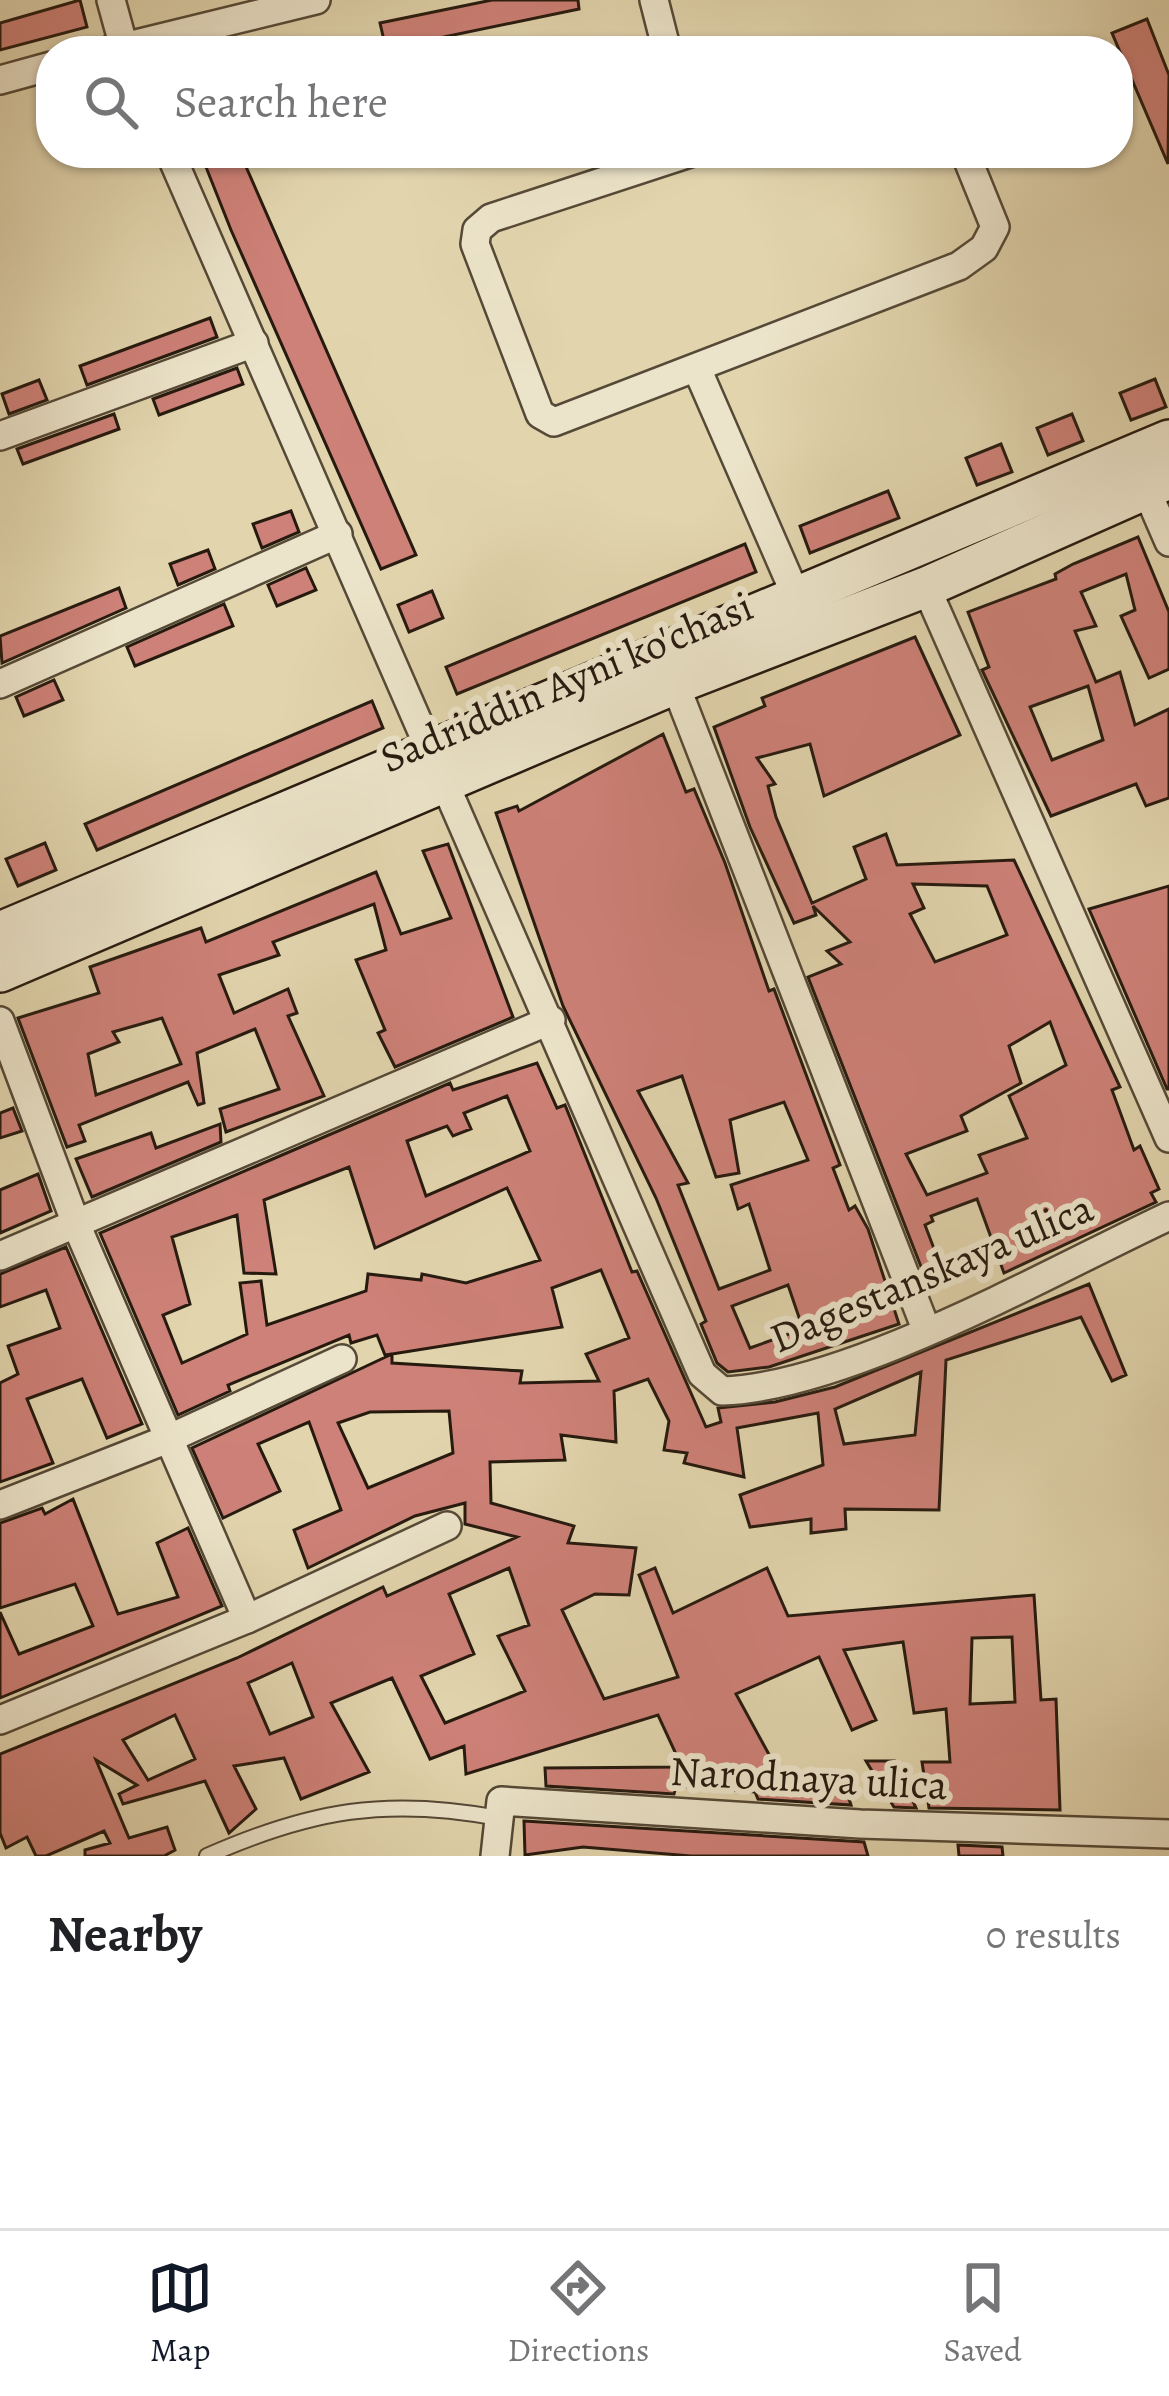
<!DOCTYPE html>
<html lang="en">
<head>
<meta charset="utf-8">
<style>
	:root { --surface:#fff; --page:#f6f6f6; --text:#202124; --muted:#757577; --line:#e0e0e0; --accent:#111827 }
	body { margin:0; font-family:Alegreya,serif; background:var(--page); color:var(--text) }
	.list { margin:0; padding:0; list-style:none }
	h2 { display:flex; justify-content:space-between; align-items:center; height:156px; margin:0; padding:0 48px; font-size:51px }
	h2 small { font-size:39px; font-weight:400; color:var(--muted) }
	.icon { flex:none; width:66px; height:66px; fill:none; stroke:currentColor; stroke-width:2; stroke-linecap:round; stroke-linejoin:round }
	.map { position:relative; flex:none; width:1169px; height:1856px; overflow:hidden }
	.search { position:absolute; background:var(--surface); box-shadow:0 3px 9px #0004; left:36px; right:36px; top:36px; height:132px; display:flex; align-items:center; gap:30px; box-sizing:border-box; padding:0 42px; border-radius:48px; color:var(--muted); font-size:45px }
	.sheet { height:372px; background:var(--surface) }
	nav { display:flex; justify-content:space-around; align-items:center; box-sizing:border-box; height:168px; border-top:3px solid var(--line); background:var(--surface); font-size:33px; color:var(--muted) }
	nav a { display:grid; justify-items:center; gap:6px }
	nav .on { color:var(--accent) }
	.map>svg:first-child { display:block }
</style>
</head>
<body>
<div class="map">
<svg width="1169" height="1856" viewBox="0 0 1169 1856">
	<rect width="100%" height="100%" fill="#e2d5ae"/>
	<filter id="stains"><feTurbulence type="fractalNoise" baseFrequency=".00167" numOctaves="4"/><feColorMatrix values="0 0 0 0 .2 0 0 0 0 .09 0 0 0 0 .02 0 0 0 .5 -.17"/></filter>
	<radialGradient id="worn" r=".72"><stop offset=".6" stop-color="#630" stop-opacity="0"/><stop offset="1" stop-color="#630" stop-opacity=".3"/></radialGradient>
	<g fill="#ce8178" stroke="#261a0f" stroke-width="3" fill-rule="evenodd">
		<path d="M 80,0 L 87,27 L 0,50 L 0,23 Z"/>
		<path d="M 492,0 L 578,0 L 579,9 L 386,49 L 380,23 Z"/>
		<path d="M 1147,19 L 1169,75 L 1168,164 L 1112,33 Z"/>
		<path d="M 213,153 L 240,153 L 416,555 L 381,569 L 231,230 L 202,157 Z"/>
		<path d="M 210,318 L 217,337 L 87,385 L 80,366 Z"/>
		<path d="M 237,368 L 243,384 L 159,415 L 153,399 Z"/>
		<path d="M 1155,379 L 1166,407 L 1131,420 L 1120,393 Z"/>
		<path d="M 39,380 L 47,400 L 9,414 L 2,394 Z"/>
		<path d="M 114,414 L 119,429 L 23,464 L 17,449 Z"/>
		<path d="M 1072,414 L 1083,441 L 1048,455 L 1037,428 Z"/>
		<path d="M 1001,444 L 1012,472 L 977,485 L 966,458 Z"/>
		<path d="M 888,491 L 899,518 L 810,553 L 800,526 Z"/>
		<path d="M 291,511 L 299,532 L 262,548 L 253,524 Z"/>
		<path d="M 1138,537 L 1169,612 L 1169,669 L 1149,678 L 1121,616 L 1135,610 L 1126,574 L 1081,592 L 1096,626 L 1075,631 L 1096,682 L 1120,672 L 1135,725 L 1169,709 L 1169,798 L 1146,806 L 1136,784 L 1051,816 L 982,670 L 989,667 L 968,612 L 1056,579 L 1055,574 L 1073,564 ZM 1088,686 L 1103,740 L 1052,760 L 1030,707 Z"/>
		<path d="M 745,544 L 756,572 L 457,694 L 446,667 Z"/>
		<path d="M 208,550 L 215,569 L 178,585 L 170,564 Z"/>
		<path d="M 306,568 L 316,590 L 277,606 L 268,585 Z"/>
		<path d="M 119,588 L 126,608 L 2,663 L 0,636 Z"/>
		<path d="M 432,591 L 443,618 L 409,632 L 398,605 Z"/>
		<path d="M 224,604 L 233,626 L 135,666 L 127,647 Z"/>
		<path d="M 915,637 L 960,735 L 824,796 L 810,744 L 757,758 L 775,784 L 768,786 L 776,817 L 812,903 L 866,879 L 854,847 L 886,834 L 897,865 L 1014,860 L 1120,1087 L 1112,1090 L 1134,1150 L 1140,1146 L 1159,1189 L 1151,1193 L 1156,1202 L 1004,1273 L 977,1199 L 931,1216 L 933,1221 L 925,1225 L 944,1275 L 927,1282 L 808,977 L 841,964 L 827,951 L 850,942 L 813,906 L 816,915 L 794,923 L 750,827 L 714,727 L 765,706 L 762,698 ZM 913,884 L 987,886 L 1007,935 L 935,962 L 910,914 L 924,908 ZM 1050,1022 L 1066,1065 L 1009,1096 L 1027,1138 L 979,1155 L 987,1173 L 927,1195 L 906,1154 L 967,1131 L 961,1116 L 1021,1083 L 1009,1046 Z"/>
		<path d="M 54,680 L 63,700 L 24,716 L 16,697 Z"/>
		<path d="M 372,701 L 383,728 L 97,850 L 85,824 Z"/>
		<path d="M 663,734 L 686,792 L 694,789 L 725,863 L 769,991 L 774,989 L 840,1165 L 833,1168 L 849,1210 L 855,1206 L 868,1229 L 899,1324 L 769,1367 L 728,1372 L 717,1363 L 701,1324 L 706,1321 L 656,1198 L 563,1006 L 496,813 L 517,806 L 519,811 ZM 682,1076 L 716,1177 L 739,1173 L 730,1120 L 784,1102 L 808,1160 L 731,1185 L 738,1209 L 749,1204 L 770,1270 L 719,1289 L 678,1185 L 688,1183 L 638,1091 ZM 788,1285 L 803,1329 L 750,1348 L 732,1306 Z"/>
		<path d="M 45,843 L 56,870 L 18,886 L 6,859 Z"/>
		<path d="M 448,844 L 513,1017 L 395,1067 L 378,1033 L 385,1030 L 356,960 L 386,950 L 374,904 L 273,942 L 279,955 L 219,975 L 234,1013 L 288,989 L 297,1013 L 288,1016 L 324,1096 L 226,1132 L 220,1109 L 279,1089 L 255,1029 L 197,1053 L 204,1103 L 198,1105 L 188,1082 L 79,1125 L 85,1141 L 67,1147 L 18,1018 L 99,993 L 90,967 L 201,928 L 206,942 L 376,872 L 401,934 L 451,918 L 423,851 ZM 162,1018 L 181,1064 L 96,1095 L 88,1054 L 119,1042 L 113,1032 Z"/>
		<path d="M 1169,886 L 1169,1089 L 1167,1089 L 1089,909 Z"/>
		<path d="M 537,1063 L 557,1108 L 565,1105 L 632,1272 L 637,1271 L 706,1427 L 721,1422 L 718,1408 L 775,1402 L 835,1387 L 1089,1284 L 1126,1375 L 1112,1381 L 1081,1317 L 946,1360 L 939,1510 L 845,1509 L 846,1529 L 811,1533 L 811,1519 L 750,1527 L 740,1495 L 823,1465 L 818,1413 L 737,1428 L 744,1477 L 684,1463 L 687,1453 L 664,1450 L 669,1421 L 648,1379 L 614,1391 L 616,1442 L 561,1435 L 565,1460 L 490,1462 L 491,1503 L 574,1526 L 568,1543 L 636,1548 L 629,1595 L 595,1594 L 562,1610 L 604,1699 L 678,1677 L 639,1575 L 655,1568 L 673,1613 L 767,1568 L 788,1616 L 1034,1595 L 1041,1700 L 1056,1699 L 1060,1810 L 929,1808 L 922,1762 L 950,1762 L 946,1709 L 914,1713 L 903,1642 L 844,1650 L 876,1720 L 852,1730 L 819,1657 L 736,1694 L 778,1771 L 841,1773 L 851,1805 L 758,1799 L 755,1792 L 676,1786 L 674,1794 L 546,1786 L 545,1768 L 682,1767 L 658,1715 L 466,1774 L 464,1746 L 430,1759 L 392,1678 L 331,1703 L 369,1772 L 301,1799 L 284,1758 L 234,1766 L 256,1809 L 229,1833 L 205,1781 L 123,1804 L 119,1794 L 137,1785 L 96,1760 L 129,1838 L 167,1827 L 175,1850 L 164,1856 L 85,1856 L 85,1850 L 110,1843 L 104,1831 L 46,1856 L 36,1856 L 27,1837 L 6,1848 L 0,1833 L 0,1754 L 237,1658 L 383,1587 L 387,1596 L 517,1537 L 465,1524 L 465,1503 L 415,1516 L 308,1568 L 294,1530 L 341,1510 L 309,1422 L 258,1444 L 280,1491 L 223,1518 L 192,1448 L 392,1354 L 385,1355 L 377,1335 L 351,1343 L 349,1335 L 228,1385 L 230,1391 L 178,1415 L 100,1233 L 450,1083 L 453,1090 ZM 507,1096 L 530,1151 L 426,1196 L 407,1141 L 447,1126 L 453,1136 L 471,1129 L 464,1113 ZM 349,1167 L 375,1248 L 507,1188 L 540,1260 L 466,1283 L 422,1274 L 421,1280 L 368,1274 L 366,1291 L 267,1325 L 261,1281 L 240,1283 L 247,1334 L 182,1363 L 163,1315 L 190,1304 L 172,1237 L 237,1215 L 244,1273 L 276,1274 L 264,1200 ZM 601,1270 L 629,1338 L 586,1354 L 599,1381 L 520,1383 L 522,1371 L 392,1363 L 392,1354 L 562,1327 L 552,1288 ZM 921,1372 L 915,1435 L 844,1444 L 835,1409 ZM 449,1411 L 453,1453 L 368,1488 L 338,1423 L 370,1412 ZM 509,1568 L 529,1625 L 498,1636 L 525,1691 L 445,1723 L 421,1676 L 474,1654 L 449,1594 ZM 1012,1637 L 1015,1702 L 970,1704 L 972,1638 ZM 292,1663 L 313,1717 L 270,1734 L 248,1683 ZM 175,1715 L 195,1759 L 148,1780 L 123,1740 Z"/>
		<path d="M 13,1108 L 22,1131 L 0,1138 L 0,1113 Z"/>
		<path d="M 220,1124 L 221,1142 L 92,1197 L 76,1159 L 151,1133 L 156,1148 Z"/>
		<path d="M 38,1174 L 51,1211 L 0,1233 L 0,1190 Z"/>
		<path d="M 66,1247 L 142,1424 L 107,1438 L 82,1379 L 27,1399 L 53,1463 L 0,1482 L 0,1383 L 18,1374 L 8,1346 L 60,1328 L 46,1290 L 0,1307 L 0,1274 Z"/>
		<path d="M 73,1499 L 118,1614 L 178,1597 L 157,1543 L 188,1528 L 222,1606 L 0,1698 L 0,1612 L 19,1654 L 93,1626 L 75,1584 L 0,1608 L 0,1523 L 42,1508 L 45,1514 Z"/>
		<path d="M 866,1761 L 895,1761 L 916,1808 L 894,1807 Z"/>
		<path d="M 524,1821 L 864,1842 L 868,1856 L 691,1856 L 583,1847 L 525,1855 Z"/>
		<path d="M 958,1845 L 1002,1847 L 1003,1856 L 959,1856 Z"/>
	</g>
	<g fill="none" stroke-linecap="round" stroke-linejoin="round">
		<g stroke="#554937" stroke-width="18">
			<path id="service" d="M 207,1856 C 311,1810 387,1797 499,1818"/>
		</g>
		<g stroke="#554937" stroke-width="32">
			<g id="minor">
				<path d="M 111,0 L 125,51"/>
				<path d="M 654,0 L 667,51"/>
				<path d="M 107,51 L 316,0"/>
				<path d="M 0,80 L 51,66"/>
				<path d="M 170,153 L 702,1374 L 722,1391 C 848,1387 1051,1271 1169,1216"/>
				<path d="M 690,153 L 491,218 L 477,230 L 475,244 L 540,414 L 554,422 L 959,266 L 984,248 L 995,227 L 965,153"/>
				<path d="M 698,371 L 797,598"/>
				<path d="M 0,436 L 254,343"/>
				<path d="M 1146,489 L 1169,542"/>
				<path d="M 926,587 L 1169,1138"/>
				<path d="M 0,684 L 338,534"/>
				<path d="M 675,684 L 926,1329"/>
				<path d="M 0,1021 L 76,1224 L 247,1619"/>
				<path d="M 0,1256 L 551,1020"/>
				<path d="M 0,1505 L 168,1439 L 342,1359"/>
				<path d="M 0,1720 L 247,1619 L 447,1526"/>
				<path d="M 495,1856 L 501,1801 L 860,1824 L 1169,1834"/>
			</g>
		</g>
		<g stroke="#261a0f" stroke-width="44">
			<g id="secondary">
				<path d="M 0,932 L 1169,440"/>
				<path d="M 0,972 L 675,684 L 926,587 L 1169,479"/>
			</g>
		</g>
		<use href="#service" stroke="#ece4ca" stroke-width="14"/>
		<use href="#minor" stroke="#ece4ca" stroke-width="27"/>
		<use href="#secondary" stroke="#ece4ca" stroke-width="39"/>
	</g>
	<g text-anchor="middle" stroke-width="12" stroke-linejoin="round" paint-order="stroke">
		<g font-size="42" fill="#261a0f" stroke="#ece4ca">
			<text transform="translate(566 681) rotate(-23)" y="15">Sadriddin Ayni ko'chasi</text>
			<text transform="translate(931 1272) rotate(-23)" y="15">Dagestanskaya ulica</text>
			<text transform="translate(809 1777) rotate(3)" y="15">Narodnaya ulica</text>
		</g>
	</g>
	<rect width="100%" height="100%" filter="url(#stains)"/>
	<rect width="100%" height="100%" fill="url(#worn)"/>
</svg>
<div class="search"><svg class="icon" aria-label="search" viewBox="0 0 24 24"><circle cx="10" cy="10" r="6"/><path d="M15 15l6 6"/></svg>Search here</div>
</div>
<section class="sheet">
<h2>Nearby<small>0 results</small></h2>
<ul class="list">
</ul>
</section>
<nav>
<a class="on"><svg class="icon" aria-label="map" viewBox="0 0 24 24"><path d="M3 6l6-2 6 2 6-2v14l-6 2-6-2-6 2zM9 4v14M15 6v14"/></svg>Map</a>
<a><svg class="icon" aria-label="directions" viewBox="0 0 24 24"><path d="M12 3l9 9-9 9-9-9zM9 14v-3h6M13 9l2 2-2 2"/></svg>Directions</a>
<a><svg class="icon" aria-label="saved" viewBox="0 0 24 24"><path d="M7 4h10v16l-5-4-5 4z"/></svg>Saved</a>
</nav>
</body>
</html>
